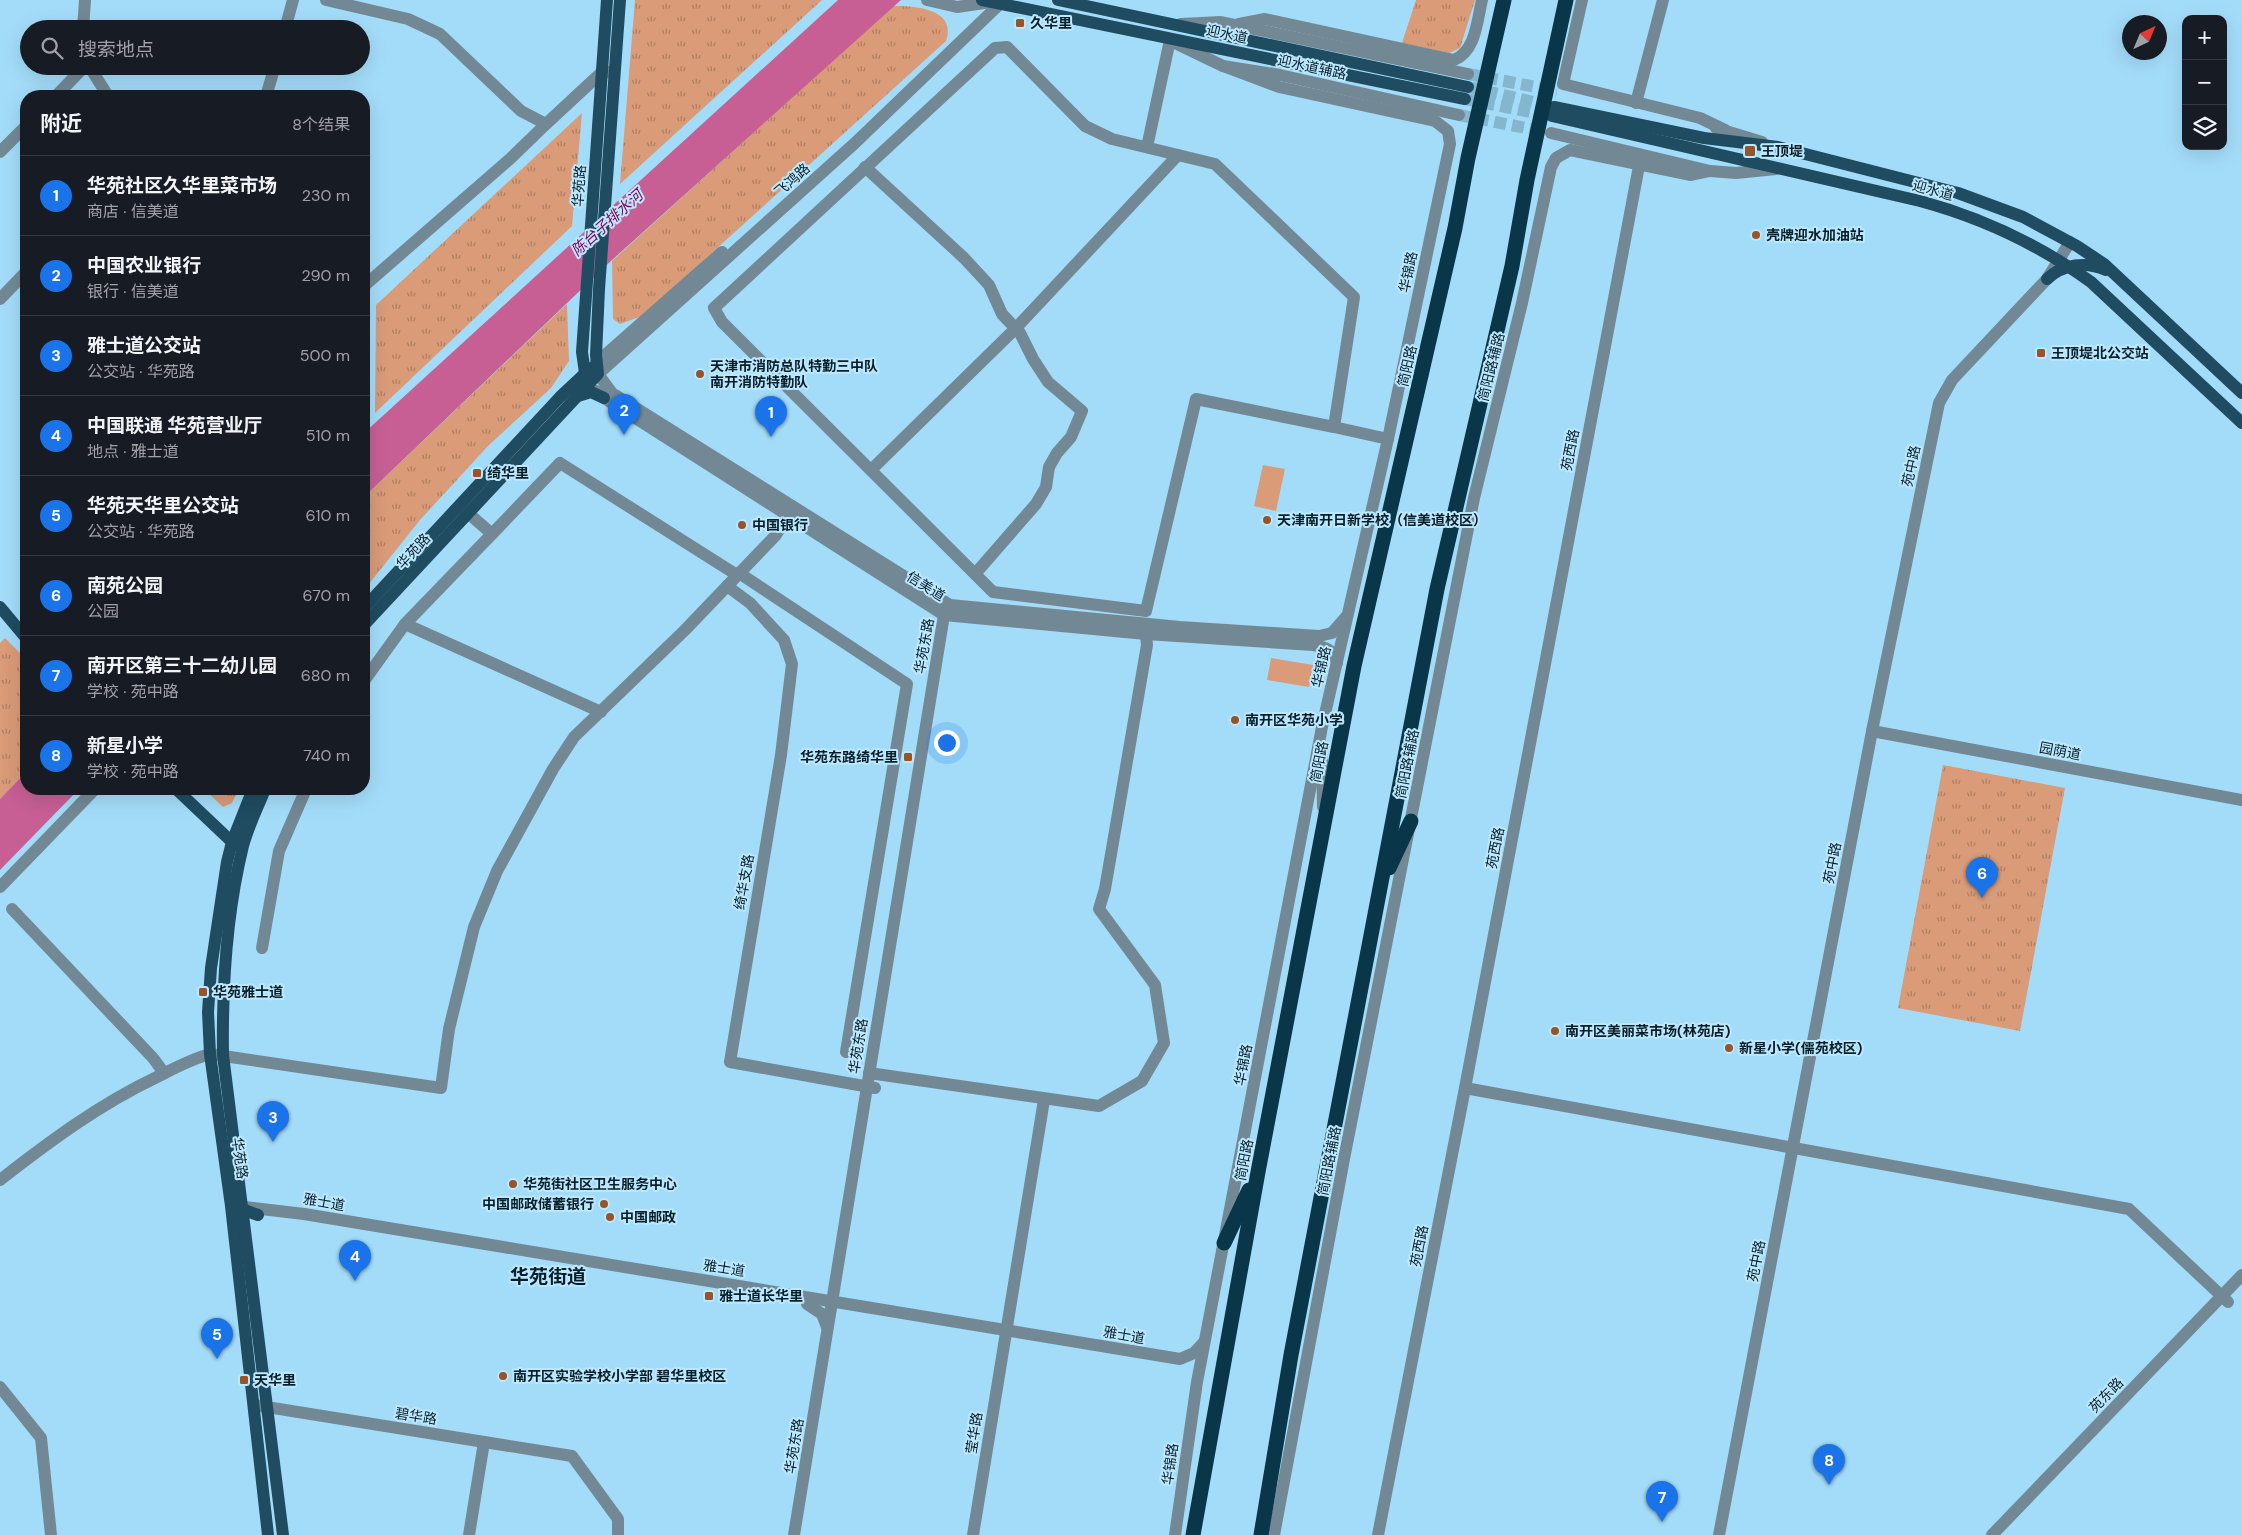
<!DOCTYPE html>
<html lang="zh">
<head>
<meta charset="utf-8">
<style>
	:root { --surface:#171b24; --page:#242831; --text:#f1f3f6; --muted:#9ea1a6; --line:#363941; --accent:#1a73e8 }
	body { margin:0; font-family:"DM Sans","Noto Sans SC",sans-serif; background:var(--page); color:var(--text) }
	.controls { position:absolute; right:15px; top:15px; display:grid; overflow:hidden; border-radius:10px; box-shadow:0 5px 20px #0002 }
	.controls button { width:45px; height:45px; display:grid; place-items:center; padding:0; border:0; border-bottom:1px solid var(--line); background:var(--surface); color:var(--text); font:25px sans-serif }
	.compass { position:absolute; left:2122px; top:15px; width:45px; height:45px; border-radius:50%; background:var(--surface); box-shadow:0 5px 20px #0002; rotate:44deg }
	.you { position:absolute; left:946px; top:742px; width:18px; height:18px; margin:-12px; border:4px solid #fff; border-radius:50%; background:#1a73e8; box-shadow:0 0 0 8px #1a73e833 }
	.badge { display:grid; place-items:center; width:32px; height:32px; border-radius:50%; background:var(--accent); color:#fff; font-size:16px; font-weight:700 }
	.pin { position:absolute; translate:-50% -41px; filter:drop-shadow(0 1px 2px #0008) }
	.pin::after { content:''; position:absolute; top:26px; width:18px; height:15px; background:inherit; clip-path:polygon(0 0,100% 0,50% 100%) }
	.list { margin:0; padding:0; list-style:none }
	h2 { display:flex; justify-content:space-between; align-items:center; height:65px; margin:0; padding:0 20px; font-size:21px }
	h2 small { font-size:16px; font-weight:400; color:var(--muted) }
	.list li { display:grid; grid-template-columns:32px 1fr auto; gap:15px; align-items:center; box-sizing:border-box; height:80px; padding:0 20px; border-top:1px solid var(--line) }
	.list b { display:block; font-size:19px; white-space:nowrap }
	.list p { margin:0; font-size:16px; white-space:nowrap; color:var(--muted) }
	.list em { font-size:16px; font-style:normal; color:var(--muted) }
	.icon { flex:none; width:28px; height:28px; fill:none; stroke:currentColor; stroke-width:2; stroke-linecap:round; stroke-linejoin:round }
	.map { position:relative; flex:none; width:2242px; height:1535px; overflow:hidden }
	.search { position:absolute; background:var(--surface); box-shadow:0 5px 20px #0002; left:20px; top:20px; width:350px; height:55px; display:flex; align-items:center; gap:12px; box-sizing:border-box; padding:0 18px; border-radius:28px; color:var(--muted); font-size:19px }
	.panel { position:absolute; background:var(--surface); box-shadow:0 5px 20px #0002; left:20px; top:90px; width:350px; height:705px; border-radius:20px }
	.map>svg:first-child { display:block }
</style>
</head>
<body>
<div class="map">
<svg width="2242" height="1535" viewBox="0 0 2242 1535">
	<defs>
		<pattern id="park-tufts" width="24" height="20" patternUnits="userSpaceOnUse" patternTransform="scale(1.25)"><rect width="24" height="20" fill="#d99b78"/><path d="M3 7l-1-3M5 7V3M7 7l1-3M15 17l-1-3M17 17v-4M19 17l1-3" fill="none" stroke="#ae7e62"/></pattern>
	</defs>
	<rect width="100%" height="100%" fill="#a3dcf9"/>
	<g fill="url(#park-tufts)">
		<path d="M 635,0 L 822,0 L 620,184 Z"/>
		<path d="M 1416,0 L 1475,0 L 1460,48 L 1449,53 L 1402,43 Z"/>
		<path d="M 893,6 C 914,6 957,8 946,41 L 642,316 L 620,324 L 613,319 L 612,261 Z"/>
		<path d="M 582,113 L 572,226 L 375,413 L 376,305 Z"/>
		<path d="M 567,304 L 569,361 L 551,388 L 488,446 L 420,520 L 364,590 L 364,497 Z"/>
		<path d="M 5,638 L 26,659 L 26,772 L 0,799 L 0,643 Z"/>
		<path d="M 1943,765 L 2065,788 L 2020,1031 L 1898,1008 Z"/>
		<path d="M 204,789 L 239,789 L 232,803 L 223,807 Z"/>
	</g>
	<g fill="#d99b78">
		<path d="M 1263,465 L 1285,469 L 1276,511 L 1254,506 Z"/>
		<path d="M 1271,658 L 1313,665 L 1309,687 L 1267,680 Z"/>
	</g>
	<g fill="#c75f94">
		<path d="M 838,0 L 901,0 L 612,260 L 364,497 L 364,433 Z"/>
		<path d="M 26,772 L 26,789 L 79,789 L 0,870 L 0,799 Z"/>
	</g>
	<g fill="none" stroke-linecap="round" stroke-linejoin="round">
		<g stroke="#84b6cf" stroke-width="12" stroke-dasharray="12 6" stroke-linecap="butt">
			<path d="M 1468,74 L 1557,91"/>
			<path d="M 1459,115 L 1547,132"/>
		</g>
		<g stroke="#84b6cf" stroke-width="12" stroke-dasharray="12 6" stroke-linecap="butt">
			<path d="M 1468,87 L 1551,106"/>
			<path d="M 1465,99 L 1551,116"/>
		</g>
		<g stroke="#728995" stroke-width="12">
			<path d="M 326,0 L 408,19 L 440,34 L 521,111 L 546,124 L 602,72 L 609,72"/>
			<path d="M 927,0 L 957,7 L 991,2"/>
			<path d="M 1004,0 L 855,143 L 598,374 L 612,393 L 950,605 L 1180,627 L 1319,636 L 1332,633 L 1346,617"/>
			<path d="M 1582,0 L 1563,84 L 1700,118 L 1725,130"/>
			<path d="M 1181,24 L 1221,22 L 1468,74"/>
			<path d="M 1239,24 L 1265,19 L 1454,60 C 1476,51 1477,21 1482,0"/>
			<path d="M 83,29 L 85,0"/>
			<path d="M 285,29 L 293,0"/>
			<path d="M 1171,41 L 1223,66 L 1280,75 L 1459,115"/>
			<path d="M 1007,47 L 1085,126 L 1112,139 L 1215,164 L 1354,297 L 1334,427 L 1196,399 L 1146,611 L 993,592 L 722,322 L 714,308 L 995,48 Z"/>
			<path d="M 89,66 L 108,96"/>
			<path d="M 56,96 L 85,66"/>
			<path d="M 263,96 L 267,93 L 275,66"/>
			<path d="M 1636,103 L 1663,0"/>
			<path d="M 1716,128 L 1762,142"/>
			<path d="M 1551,133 L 1710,171 L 1736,173 L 1776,169"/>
			<path d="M 1147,147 L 1170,40"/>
			<path d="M 0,152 L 26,126"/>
			<path d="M 865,167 L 964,258 L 989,285 L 1002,314 L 1020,333 L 1033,359 L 1048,382 L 1082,411 L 1071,437 L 1057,453 L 1049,467 L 1046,487 L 1036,504 L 975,574"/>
			<path d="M 364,286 L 511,158 L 546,124"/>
			<path d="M 0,299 L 26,272"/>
			<path d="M 596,363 L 722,252"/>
			<path d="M 596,391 L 604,398 L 944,615 L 1146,634 L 1313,645 C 1325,647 1335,650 1337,663"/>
			<path d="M 1334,427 L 1388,439"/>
			<path d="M 871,470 L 1016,328 L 1178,155"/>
			<path d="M 460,506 L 492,534 L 560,463 L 737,575"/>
			<path d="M 739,573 L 907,684 L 846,1052"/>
			<path d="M 727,586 L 750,603 L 784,640 L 792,664 L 781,755 L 730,1062 L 875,1088"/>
			<path d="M 405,624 L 601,712"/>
			<path d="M 364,681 L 405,624 L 492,534"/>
			<path d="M 1872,731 L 2242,800"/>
			<path d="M 1322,757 L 1323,807"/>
			<path d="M 0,887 L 95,789"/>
			<path d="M 12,909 L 153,1058 L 164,1073"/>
			<path d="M 262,948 L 279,851 L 306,789"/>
			<path d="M 869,1073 L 1099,1106 L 1142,1081 L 1164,1043 L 1155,985 L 1099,909 L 1105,889 L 1147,645 L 1146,634"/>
			<path d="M 1465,1088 L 2129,1209 L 2228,1302"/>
			<path d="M 0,1180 C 50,1141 100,1104 157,1077 C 175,1068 191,1059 210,1054 L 441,1088 L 449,1029 L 474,927 L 497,871 L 553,769 L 574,737 L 685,630 L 776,535 L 793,507"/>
			<path d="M 236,1206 L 304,1214 L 1180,1359 L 1194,1353 L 1204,1342"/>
			<path d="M 807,1304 L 822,1314 L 827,1327"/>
			<path d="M 0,1387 L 41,1438 L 51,1535"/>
			<path d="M 254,1405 L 572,1456 L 618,1519 L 618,1535"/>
			<path d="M 469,1535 L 484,1442"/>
			<path d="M 794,1535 L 944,615 L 950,605"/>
			<path d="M 973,1535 L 1044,1100"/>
			<path d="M 1175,1535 L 1197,1382 L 1322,727 L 1388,439 L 1450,144 L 1448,131 L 1435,121 L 1279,87 L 1223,66"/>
			<path d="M 1274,1535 L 1344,1159 L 1474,498 L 1522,303 L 1551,167 L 1556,158 L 1570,150 L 1691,175 L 1710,171"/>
			<path d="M 1378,1535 L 1465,1088 L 1639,166"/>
			<path d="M 1719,1535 L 1872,731 L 1939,403 L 1952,380 L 2047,279 L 2070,242"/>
			<path d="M 1992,1535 L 2242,1275"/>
		</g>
		<g stroke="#1f4c61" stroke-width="12">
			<path d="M 982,0 L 1465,99"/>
			<path d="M 1058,0 L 1468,87"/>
			<path d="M 1554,107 L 1704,138 L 1778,147 L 1958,193 L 2023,217 L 2077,246 L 2104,264 L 2242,393"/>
			<path d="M 1552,116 L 1920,201 C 1983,218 2038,244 2091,282 L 2242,423"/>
			<path d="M 2047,279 C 2063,264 2086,261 2106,270"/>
			<path d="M 585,373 L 582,352 L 607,0"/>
			<path d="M 578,396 L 591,392 L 604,398"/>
			<path d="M 0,607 L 26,638"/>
			<path d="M 364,608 L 560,397 L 591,368"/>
			<path d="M 364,625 L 598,374 L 596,355 L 599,289 L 620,0"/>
			<path d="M 176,789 L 232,842 L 239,844"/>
			<path d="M 253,789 L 232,842 L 227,862 L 211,968 L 208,1012 L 210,1054 L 231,1206 L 268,1535"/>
			<path d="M 265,789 C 258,807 248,827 243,846 C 226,915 222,985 223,1055 L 283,1535"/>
			<path d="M 238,1205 L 247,1211 L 258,1215"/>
		</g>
		<g stroke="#093648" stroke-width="15">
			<path d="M 1389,868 L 1411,821"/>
			<path d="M 1224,1243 L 1249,1190"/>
			<path d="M 1193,1535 L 1258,1172 L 1354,666 L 1455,228 L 1468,158 L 1504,0"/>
			<path d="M 1261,1535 L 1291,1355 L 1437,589 L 1512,266 L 1527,180 L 1566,0"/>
		</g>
	</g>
	<g fill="#985328" stroke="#bbe8ff" stroke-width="2">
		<rect x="1015" y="18" width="10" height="10" rx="2.5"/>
		<rect x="1744" y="145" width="12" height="12" rx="2.5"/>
		<circle cx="1756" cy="235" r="5"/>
		<rect x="2036" y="348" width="10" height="10" rx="2.5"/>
		<circle cx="700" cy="374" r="5"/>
		<rect x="472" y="468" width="10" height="10" rx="2.5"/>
		<circle cx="1267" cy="520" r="5"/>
		<circle cx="742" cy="525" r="5"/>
		<circle cx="1235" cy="720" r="5"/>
		<rect x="903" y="752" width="10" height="10" rx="2.5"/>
		<rect x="198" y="987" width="10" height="10" rx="2.5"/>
		<circle cx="1555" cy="1031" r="5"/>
		<circle cx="1729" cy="1048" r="5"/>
		<circle cx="513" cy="1184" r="5"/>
		<circle cx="604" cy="1204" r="5"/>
		<circle cx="610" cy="1217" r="5"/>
		<rect x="704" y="1291" width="10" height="10" rx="2.5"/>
		<circle cx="503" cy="1376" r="5"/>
		<rect x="239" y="1375" width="10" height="10" rx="2.5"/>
	</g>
	<g text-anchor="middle" stroke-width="4" stroke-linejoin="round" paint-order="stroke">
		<g font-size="14" font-weight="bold" fill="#081f29" stroke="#bbe8ff" text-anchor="start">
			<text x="1030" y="28">久华里</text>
			<text x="1761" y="156">王顶堤</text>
			<text x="1766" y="240">壳牌迎水加油站</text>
			<text x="2051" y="358">王顶堤北公交站</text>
			<text x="710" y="371">天津市消防总队特勤三中队<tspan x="710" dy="16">南开消防特勤队</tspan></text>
			<text x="487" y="478">绮华里</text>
			<text x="1277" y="525">天津南开日新学校（信美道校区）</text>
			<text x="752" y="530">中国银行</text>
			<text x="1245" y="725">南开区华苑小学</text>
			<text x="898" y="762" text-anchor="end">华苑东路绮华里</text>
			<text x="213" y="997">华苑雅士道</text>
			<text x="1565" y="1036">南开区美丽菜市场(林苑店)</text>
			<text x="1739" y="1053">新星小学(儒苑校区)</text>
			<text x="523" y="1189">华苑街社区卫生服务中心</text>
			<text x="594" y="1209" text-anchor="end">中国邮政储蓄银行</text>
			<text x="620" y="1222">中国邮政</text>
			<text x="719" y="1301">雅士道长华里</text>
			<text x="513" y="1381">南开区实验学校小学部 碧华里校区</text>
			<text x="254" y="1385">天华里</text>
		</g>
		<g font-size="14" fill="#081f29" stroke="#bbe8ff">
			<text transform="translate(1227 34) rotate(12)" y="5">迎水道</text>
			<text transform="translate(1312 67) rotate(12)" y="5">迎水道辅路</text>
			<text transform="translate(792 180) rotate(-42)" y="5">飞鸿路</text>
			<text transform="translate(579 186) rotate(-86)" y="5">华苑路</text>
			<text transform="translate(1933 190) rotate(15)" y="5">迎水道</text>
			<text transform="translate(1408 272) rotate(-78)" y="5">华锦路</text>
			<text transform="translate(1407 366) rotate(-77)" y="5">简阳路</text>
			<text transform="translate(1491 367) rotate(-76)" y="5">简阳路辅路</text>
			<text transform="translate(1570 450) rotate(-79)" y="5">苑西路</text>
			<text transform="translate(1911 466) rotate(-78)" y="5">苑中路</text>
			<text transform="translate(413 551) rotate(-47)" y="5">华苑路</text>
			<text transform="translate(926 586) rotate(32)" y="5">信美道</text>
			<text transform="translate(924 646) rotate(-80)" y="5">华苑东路</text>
			<text transform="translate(1321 667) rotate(-77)" y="5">华锦路</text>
			<text transform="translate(2060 751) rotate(11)" y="5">园荫道</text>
			<text transform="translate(1319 762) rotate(-79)" y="5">简阳路</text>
			<text transform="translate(1407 764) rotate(-79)" y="5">简阳路辅路</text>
			<text transform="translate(1495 848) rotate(-79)" y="5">苑西路</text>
			<text transform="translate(1832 863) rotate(-79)" y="5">苑中路</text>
			<text transform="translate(744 882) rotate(-80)" y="5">绮华支路</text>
			<text transform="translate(858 1046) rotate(-81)" y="5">华苑东路</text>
			<text transform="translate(1243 1065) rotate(-79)" y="5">华锦路</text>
			<text transform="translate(240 1158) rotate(82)" y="5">华苑路</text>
			<text transform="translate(1244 1160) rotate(-79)" y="5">简阳路</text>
			<text transform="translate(1329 1161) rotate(-79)" y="5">简阳路辅路</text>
			<text transform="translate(324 1202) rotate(10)" y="5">雅士道</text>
			<text transform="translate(1419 1246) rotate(-79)" y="5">苑西路</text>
			<text transform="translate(1756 1261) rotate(-79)" y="5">苑中路</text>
			<text transform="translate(724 1268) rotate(9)" y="5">雅士道</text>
			<text transform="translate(1124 1335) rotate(10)" y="5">雅士道</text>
			<text transform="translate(2106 1395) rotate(-46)" y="5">苑东路</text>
			<text transform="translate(416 1416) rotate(9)" y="5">碧华路</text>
			<text transform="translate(974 1433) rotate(-81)" y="5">莹华路</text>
			<text transform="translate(794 1446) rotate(-81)" y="5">华苑东路</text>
			<text transform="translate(1170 1464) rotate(-82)" y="5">华锦路</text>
		</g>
		<g font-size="15" font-style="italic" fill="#8a0059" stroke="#bbe8ff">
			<text transform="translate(607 223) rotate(-42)" y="5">陈台子排水河</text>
		</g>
		<g font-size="19" font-weight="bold" fill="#081f29" stroke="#bbe8ff">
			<text x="548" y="1283">华苑街道</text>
		</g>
	</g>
</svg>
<div class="controls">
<button>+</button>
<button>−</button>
<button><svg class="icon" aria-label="layers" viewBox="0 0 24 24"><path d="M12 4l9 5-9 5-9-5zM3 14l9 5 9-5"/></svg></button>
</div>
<svg class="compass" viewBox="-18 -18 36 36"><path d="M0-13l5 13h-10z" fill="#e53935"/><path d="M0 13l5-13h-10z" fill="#9ea1a6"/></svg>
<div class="you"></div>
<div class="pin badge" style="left:771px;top:437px">1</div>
<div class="pin badge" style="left:624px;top:435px">2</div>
<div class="pin badge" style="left:273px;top:1142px">3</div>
<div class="pin badge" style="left:355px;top:1281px">4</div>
<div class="pin badge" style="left:217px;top:1359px">5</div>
<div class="pin badge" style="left:1982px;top:898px">6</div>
<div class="pin badge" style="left:1662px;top:1522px">7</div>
<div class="pin badge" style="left:1829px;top:1485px">8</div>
<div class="search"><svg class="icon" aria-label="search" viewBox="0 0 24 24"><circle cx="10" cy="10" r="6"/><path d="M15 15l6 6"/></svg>搜索地点</div>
<section class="panel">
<h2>附近<small>8个结果</small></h2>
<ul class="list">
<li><span class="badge">1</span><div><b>华苑社区久华里菜市场</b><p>商店 · 信美道</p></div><em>230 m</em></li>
<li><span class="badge">2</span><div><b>中国农业银行</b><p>银行 · 信美道</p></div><em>290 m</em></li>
<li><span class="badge">3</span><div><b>雅士道公交站</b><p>公交站 · 华苑路</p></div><em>500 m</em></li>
<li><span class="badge">4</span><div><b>中国联通 华苑营业厅</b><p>地点 · 雅士道</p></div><em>510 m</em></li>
<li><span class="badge">5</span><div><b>华苑天华里公交站</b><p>公交站 · 华苑路</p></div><em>610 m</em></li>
<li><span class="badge">6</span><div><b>南苑公园</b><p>公园</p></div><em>670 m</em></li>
<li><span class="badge">7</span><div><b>南开区第三十二幼儿园</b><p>学校 · 苑中路</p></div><em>680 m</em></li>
<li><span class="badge">8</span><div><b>新星小学</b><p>学校 · 苑中路</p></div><em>740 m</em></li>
</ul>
</section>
</div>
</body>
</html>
